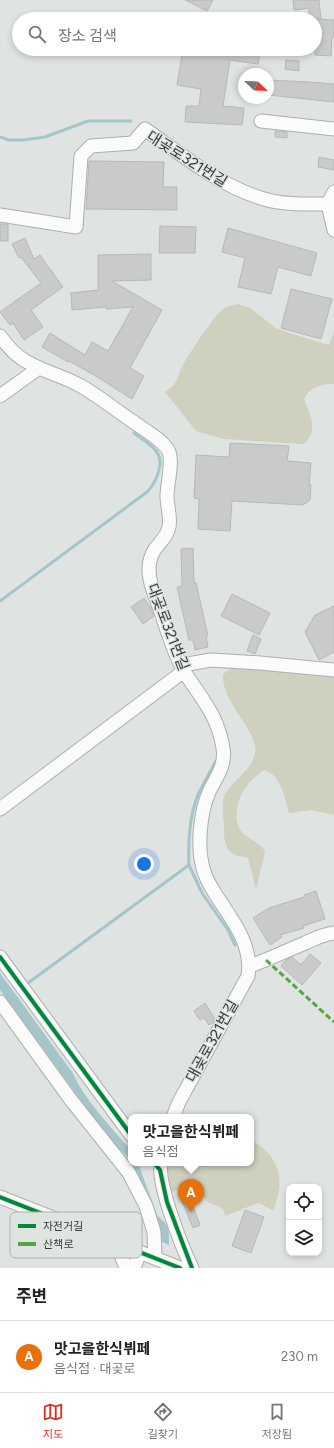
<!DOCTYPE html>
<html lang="ko">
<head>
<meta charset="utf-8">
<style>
	:root { --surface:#fff; --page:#f6f6f6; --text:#222; --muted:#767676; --line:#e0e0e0; --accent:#d93025 }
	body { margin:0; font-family:Figtree,"Noto Sans KR",sans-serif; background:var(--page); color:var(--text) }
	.controls { position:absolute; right:12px; bottom:12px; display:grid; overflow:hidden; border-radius:8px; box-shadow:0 2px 6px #0003 }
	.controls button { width:36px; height:36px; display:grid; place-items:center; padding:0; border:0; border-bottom:1px solid var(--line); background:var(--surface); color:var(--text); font:20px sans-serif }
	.compass { position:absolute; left:238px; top:68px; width:36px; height:36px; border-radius:50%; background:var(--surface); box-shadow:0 2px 6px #0003; rotate:113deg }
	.you { position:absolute; left:144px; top:864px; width:14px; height:14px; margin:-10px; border:3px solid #fff; border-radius:50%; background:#1a73e8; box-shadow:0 0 0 6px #1a73e833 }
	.badge { display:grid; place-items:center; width:26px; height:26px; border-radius:50%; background:var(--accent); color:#fff; font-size:13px; font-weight:700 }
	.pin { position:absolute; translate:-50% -33px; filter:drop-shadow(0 1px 2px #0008) }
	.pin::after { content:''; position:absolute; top:21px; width:14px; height:12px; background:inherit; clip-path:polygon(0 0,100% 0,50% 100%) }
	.popup { position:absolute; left:128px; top:1114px; width:126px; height:52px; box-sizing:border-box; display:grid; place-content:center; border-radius:8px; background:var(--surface); filter:drop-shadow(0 1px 3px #0005); font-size:13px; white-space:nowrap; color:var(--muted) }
	.popup b { font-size:15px; color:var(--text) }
	.popup::after { content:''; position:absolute; left:50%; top:100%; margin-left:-8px; border:8px solid transparent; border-top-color:var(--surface) }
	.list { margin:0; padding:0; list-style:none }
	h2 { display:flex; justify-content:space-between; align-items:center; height:52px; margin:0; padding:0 16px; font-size:17px }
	h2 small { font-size:13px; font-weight:400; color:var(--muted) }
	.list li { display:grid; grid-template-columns:26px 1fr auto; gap:12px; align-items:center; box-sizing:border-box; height:72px; padding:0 16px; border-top:1px solid var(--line) }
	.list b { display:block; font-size:15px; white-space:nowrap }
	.list p { margin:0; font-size:13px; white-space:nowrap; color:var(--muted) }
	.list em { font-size:13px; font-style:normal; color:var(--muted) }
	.icon { flex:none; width:22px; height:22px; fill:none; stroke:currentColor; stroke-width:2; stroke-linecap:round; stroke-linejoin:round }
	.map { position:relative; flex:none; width:334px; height:1268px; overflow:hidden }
	.search { position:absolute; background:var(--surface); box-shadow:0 2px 6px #0003; left:12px; right:12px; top:12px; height:44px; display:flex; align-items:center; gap:10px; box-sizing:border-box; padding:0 14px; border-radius:22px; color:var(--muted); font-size:15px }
	.sheet { height:124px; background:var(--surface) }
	nav { display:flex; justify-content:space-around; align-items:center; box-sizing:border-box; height:56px; border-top:1px solid var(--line); background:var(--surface); font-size:11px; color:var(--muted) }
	nav a { display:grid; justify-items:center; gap:2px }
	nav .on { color:var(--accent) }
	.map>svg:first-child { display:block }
</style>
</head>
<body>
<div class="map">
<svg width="334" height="1268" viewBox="0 0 334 1268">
	<rect width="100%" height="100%" fill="#dfe3e1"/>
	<g fill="#d0d0bf">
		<path d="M 238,304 L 250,308 L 277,329 L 329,345 L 334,331 L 334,384 C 323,383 308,388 304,399 C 310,415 319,430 304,444 L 224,439 L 196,431 L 165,392 C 180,382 175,380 182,367 C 189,354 212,318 223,309 C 228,306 232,305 238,304 Z"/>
		<path d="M 255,667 L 334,674 L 334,815 L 311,810 L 289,813 C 286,800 280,776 267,771 C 264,769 261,772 259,774 C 244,784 232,807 238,825 C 242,839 260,840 265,852 L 256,889 L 248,858 C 243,856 238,857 234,854 C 223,849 224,834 224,824 C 223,816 222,808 223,800 C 228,781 252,773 255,753 C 259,731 222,704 223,675 C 230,665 244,668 255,667 Z"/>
		<path d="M 251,1140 C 280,1156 286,1181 273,1210 L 258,1203 L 225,1216 C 223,1202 214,1208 206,1200 C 203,1197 201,1192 199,1189 L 194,1187 L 170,1192 L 168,1169 L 169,1163 L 251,1163 Z"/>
	</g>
	<g fill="#a4c6cb">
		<path d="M 0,973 L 72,1072 C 86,1102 110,1126 131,1150 L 131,1162 L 128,1157 L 115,1145 L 93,1117 L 0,990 Z"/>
		<path d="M 131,1163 L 138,1163 L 157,1215 L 165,1223 L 168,1228 L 169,1236 L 169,1245 L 162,1242 L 160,1228 L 136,1171 Z"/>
	</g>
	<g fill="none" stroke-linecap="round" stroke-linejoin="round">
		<g stroke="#a4c6cb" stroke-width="3">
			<path d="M 0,137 L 9,140 L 23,140 L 45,137 L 88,121 L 131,121"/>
			<path d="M 0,601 L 147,492 C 155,484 164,465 158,454 C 154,446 142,439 134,433"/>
			<path d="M 189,865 L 202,893 L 228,930 L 235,945"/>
			<path d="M 28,983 L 189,865 C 188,844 189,821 196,800 C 201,787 209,774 216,761"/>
		</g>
	</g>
	<g fill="#c8cbca" stroke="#b6b9b8">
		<path d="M 185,0 L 213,0 L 207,11 Z"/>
		<path d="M 293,0 L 319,0 L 321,19 L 309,19 L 309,8 L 294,10 Z"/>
		<path d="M 315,19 L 334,20 L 334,37 L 332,37 L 331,56 L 315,55 Z"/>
		<path d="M 183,49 L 261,49 L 258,64 L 230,60 L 223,106 L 244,108 L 242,125 L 185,122 L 186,106 L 199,106 L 201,89 L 177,85 Z"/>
		<path d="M 286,60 L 299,61 L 299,71 L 285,69 Z"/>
		<path d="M 268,80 L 308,82 L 334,84 L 334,102 L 268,95 Z"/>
		<path d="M 275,131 L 287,132 L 287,138 L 275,137 Z"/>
		<path d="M 319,157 L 334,160 L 334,170 L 318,167 Z"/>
		<path d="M 89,161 L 164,162 L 163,187 L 177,187 L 177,210 L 86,209 Z"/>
		<rect x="0" y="224" width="8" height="17"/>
		<path d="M 160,226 L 196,227 L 195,253 L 159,253 Z"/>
		<path d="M 228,228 L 317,253 L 311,276 L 278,267 L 271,294 L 238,287 L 245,258 L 222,252 Z"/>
		<path d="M 25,238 L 34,259 L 40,255 L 63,287 L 31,310 L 43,327 L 24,340 L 13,323 L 10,325 L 0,312 L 41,283 L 21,257 L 19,258 L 12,244 Z"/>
		<path d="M 151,254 L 151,280 L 112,281 L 162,310 L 130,368 L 144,376 L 132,399 L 94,375 L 69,361 L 68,362 L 42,347 L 50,333 L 85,355 L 92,342 L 108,351 L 133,307 L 106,309 L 106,307 L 72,310 L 71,293 L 98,290 L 98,255 Z"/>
		<path d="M 291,289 L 332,299 L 321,339 L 281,328 Z"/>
		<path d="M 230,443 L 289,446 L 287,461 L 311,463 L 309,485 L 311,485 L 310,500 L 303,505 L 232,501 L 230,531 L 198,529 L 199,499 L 194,498 L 196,455 L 229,457 Z"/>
		<path d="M 193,548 L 194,583 L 196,583 L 208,636 L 206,636 L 208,647 L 195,650 L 193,640 L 189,640 L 177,587 L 182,586 L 181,549 Z"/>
		<path d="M 232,594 L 270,613 L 259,635 L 221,616 Z"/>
		<path d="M 144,598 L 150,607 L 154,616 L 143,624 L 131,607 Z"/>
		<path d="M 334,606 L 334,652 L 319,660 L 305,632 L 315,615 Z"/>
		<path d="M 253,635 L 261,639 L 255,654 L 247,651 Z"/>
		<path d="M 316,891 L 325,919 L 303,926 L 304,928 L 280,935 L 282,937 L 270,945 L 253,918 L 269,908 L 304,897 L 304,895 Z"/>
		<path d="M 310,954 L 321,963 L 302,985 L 281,966 L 286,960 L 292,957 L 301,965 Z"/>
		<path d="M 205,1003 L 215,1019 L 214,1022 L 209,1025 L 204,1018 L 200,1020 L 194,1011 Z"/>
		<path d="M 189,1196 L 200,1225 L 193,1228 L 181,1199 Z"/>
		<path d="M 245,1210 L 264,1217 L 251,1253 L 232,1246 Z"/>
	</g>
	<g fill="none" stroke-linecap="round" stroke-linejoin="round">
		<g stroke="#acafae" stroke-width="15">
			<g id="minor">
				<path d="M 261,121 L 334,129"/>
				<path d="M 334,192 L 328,204 L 334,230"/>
				<path d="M 0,215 L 76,227 L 81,156 L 91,146 L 133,143 L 145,129 C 182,155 220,186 264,199 C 284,205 307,204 328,204"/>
				<path d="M 0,336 C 6,344 13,353 21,358 C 39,371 62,375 81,386 C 100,397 117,411 135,423 C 146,431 161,439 168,450 C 174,460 167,484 167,496 C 167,506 171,516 169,527 C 167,537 160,542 155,549 C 149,558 148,569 150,579 C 152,590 157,601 161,612 C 167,630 175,657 185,673 C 202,699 218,716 223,748 C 226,766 216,777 209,792 C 200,813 197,846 203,868 C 205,878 211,887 216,895 C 232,920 253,945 248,976 L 179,1102 L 173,1117"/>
				<path d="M 0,396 L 39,368"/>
				<path d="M 182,665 L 211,660 L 260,663 L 334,670"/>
				<path d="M 0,809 L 184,671"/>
				<path d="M 0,957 L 131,1135"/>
				<path d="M 250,966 C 269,959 286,951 305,943 C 314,939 324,934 334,933"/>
				<path d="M 0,1002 L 71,1100 L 129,1173 L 146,1206 L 154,1232 L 155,1258"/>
				<path d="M 161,1163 C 157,1184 182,1247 192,1268"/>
				<path d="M 0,1197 L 180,1268"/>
				<path d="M 107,1241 L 121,1255 L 126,1268"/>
				<path d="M 134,1268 L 140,1252"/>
			</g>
		</g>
		<use href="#minor" stroke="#fafbfa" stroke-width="13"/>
		<path stroke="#54a645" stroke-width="3" stroke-dasharray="6 3" stroke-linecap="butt" d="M 266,960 L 334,1022"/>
		<g stroke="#dee4e0" stroke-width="6">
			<g id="cycleway">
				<path d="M 0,957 L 131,1135"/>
				<path d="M 154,1163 L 160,1170 L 167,1202 L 192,1268"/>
				<path d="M 0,1197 L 180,1268"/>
			</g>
		</g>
		<use href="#cycleway" stroke="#00873e" stroke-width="4"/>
	</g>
	<g text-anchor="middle" stroke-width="3" stroke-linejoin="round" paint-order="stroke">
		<g font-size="15" fill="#3b3d3c" stroke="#dee4e0">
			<text transform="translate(187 159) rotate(32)" y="5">대곶로321번길</text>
			<text transform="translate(168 627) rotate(69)" y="5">대곶로321번길</text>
			<text transform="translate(212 1041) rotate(-61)" y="5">대곶로321번길</text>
		</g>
	</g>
	<rect x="10" y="1212" width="132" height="46" rx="6" fill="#dee4e0" stroke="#adb2af" stroke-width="1"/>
	<rect x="18" y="1224" width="18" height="4" fill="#00873e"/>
	<rect x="18" y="1242" width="18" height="4" fill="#54a645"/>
	<g font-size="11" fill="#3b3d3c">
		<text x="43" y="1230">자전거길</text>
		<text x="43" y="1248">산책로</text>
	</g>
</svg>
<div class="controls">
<button><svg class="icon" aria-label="locate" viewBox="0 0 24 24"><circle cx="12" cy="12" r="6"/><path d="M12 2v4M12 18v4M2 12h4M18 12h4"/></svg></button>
<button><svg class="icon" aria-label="layers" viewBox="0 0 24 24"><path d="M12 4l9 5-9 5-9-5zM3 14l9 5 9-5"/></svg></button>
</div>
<svg class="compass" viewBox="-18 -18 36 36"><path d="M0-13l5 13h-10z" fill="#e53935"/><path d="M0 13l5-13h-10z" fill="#767676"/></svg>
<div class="you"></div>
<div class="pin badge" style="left:191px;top:1212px;background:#e8710a">A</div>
<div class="popup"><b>맛고을한식뷔페</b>음식점</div>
<div class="search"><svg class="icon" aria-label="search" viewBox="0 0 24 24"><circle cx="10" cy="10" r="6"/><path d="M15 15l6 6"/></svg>장소 검색</div>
</div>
<section class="sheet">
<h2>주변<small></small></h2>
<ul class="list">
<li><span class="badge" style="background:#e8710a">A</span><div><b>맛고을한식뷔페</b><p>음식점 · 대곶로</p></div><em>230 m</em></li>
</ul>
</section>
<nav>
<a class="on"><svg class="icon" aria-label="map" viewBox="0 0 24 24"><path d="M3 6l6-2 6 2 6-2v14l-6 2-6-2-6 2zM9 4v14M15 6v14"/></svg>지도</a>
<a><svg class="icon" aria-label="directions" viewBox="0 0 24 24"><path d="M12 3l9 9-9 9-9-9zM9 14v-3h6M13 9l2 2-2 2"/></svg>길찾기</a>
<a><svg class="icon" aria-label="saved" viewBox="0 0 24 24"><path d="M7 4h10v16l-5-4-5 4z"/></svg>저장됨</a>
</nav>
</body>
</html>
